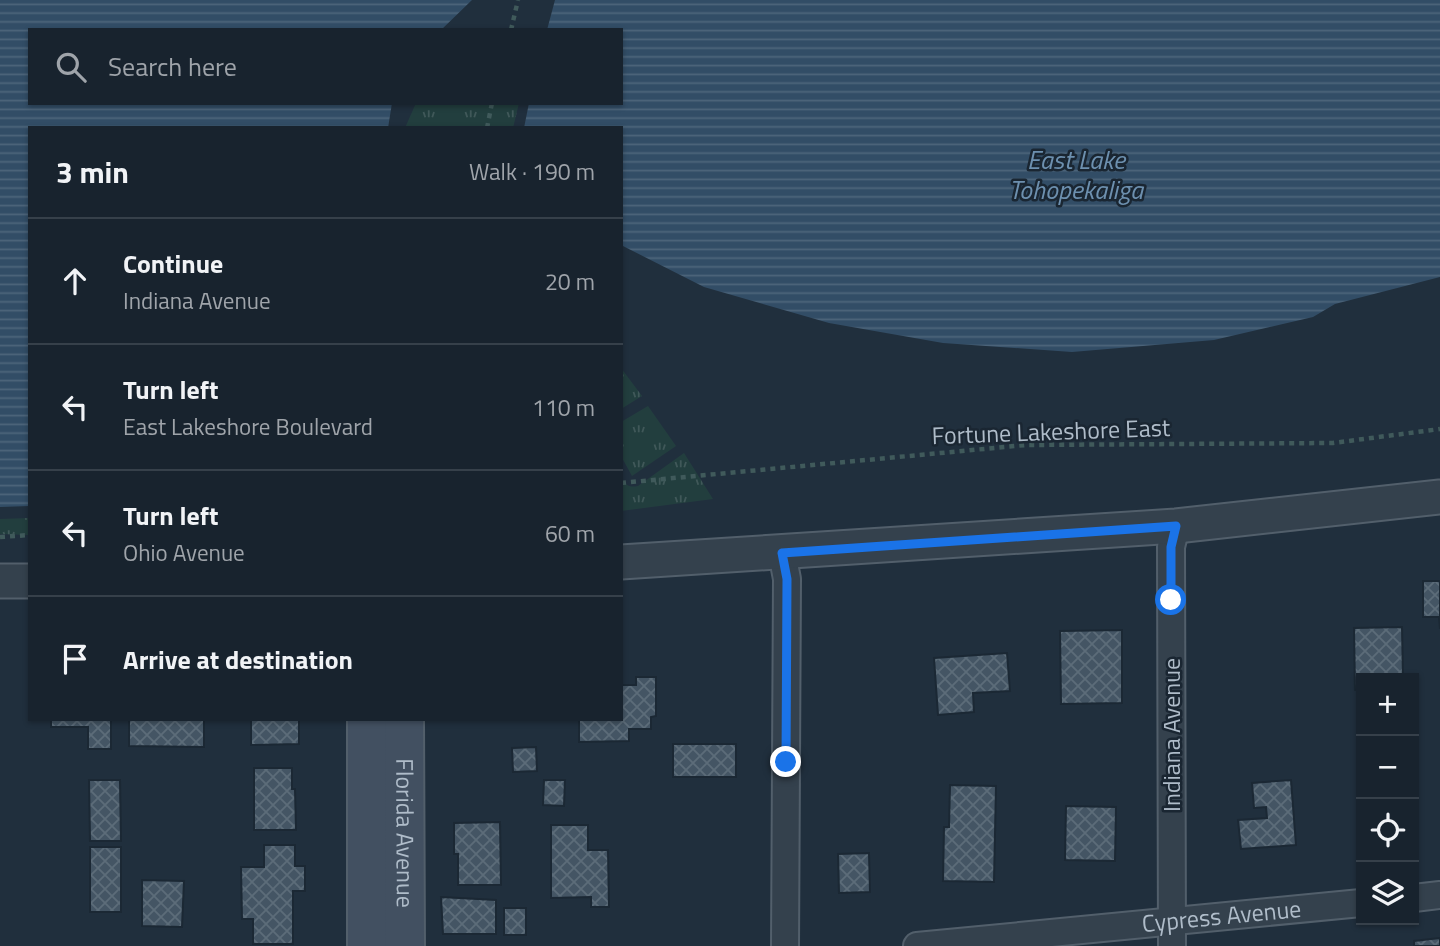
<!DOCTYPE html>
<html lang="en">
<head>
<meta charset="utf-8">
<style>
	:root { --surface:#18232e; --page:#212b36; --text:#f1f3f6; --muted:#9fa4aa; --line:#36404a }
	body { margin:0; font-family:"Titillium Web",sans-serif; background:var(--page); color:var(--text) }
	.controls { position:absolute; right:21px; bottom:21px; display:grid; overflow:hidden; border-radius:0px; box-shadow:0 2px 5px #0004 }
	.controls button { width:63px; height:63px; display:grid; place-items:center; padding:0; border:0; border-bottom:2px solid var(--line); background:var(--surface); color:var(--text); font:35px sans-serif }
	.stop { position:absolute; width:21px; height:21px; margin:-16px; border:5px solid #1a73e8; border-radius:50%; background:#fff }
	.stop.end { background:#1a73e8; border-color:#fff; box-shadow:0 2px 7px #0008 }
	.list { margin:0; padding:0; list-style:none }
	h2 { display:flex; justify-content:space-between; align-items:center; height:91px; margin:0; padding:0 28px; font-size:30px }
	h2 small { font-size:23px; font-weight:400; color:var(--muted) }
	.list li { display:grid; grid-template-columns:46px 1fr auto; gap:21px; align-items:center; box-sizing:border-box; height:126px; padding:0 28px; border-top:2px solid var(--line) }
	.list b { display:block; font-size:26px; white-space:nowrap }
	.list p { margin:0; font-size:23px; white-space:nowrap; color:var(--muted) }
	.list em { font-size:23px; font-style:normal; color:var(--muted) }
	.icon { flex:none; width:38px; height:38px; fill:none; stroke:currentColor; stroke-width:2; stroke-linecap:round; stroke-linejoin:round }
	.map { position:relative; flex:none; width:1440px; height:946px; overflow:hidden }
	.search { position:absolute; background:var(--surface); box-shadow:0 2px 5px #0004; left:28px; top:28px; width:595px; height:77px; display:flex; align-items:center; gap:18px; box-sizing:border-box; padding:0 24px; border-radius:0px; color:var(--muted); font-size:26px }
	.panel { position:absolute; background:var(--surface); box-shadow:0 2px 5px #0004; left:28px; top:126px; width:595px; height:595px; border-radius:0px }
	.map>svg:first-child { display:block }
</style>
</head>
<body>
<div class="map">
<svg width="1440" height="946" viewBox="0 0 1440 946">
	<defs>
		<pattern id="park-tufts" width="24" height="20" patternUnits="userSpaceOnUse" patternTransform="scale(1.75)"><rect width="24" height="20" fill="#223e3e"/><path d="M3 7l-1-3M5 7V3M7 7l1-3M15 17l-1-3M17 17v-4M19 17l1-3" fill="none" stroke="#405859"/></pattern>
		<pattern id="water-rules" width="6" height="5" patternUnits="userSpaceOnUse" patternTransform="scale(1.75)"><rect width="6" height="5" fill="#324d66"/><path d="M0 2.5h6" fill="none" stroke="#4d657b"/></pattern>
		<pattern id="building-cross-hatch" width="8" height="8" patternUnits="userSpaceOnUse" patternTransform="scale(1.75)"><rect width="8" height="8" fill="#445564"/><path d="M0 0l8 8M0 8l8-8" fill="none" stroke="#5c6c79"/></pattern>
	</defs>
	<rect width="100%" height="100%" fill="#202f3d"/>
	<g fill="url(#park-tufts)">
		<path d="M 416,103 L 519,103 L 513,128 L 405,128 Z"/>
		<path d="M 621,368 L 642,396 L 621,409 Z"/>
		<path d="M 648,406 L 676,446 L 632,476 L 621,456 L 621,422 Z"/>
		<path d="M 684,453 L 713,499 L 621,511 L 621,477 C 625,485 629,488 638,486 Z"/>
		<path d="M 30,518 L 30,535 L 0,534 L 0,519 Z"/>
	</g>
	<g fill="url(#water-rules)">
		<path d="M 0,0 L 472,0 L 441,30 L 30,30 L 30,103 L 392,103 L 388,128 L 30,128 L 30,506 L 0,507 Z"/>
		<path d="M 555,0 L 1440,0 L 1440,277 L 1335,304 L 1313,317 L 1214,340 L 1072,352 L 943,343 L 829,323 L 704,287 L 621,245 L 621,128 L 524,128 L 529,103 L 621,103 L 621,30 L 547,30 Z"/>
	</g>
	<g fill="url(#building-cross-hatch)" stroke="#1b2834" stroke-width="2">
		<path d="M 1423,581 L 1440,581 L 1440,629 L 1439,617 L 1423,617 Z"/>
		<path d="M 1402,627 L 1403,678 L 1361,678 L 1361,690 L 1355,690 L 1354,628 Z"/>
		<path d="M 1122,630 L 1122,703 L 1061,704 L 1060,631 Z"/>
		<path d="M 1007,653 L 1010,691 L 973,693 L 974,712 L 938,715 L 934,658 Z"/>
		<path d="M 636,677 L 656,677 L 656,716 L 651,717 L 651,729 L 629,729 L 629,741 L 579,742 L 579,719 L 621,719 L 621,685 L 636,685 Z"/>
		<path d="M 51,719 L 111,719 L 111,749 L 88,749 L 88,727 L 51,727 Z"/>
		<path d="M 129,719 L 204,719 L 204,747 L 129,746 Z"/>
		<path d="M 251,719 L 299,719 L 299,744 L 251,745 Z"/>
		<rect x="673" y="744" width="63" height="33"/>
		<path d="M 536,747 L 537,771 L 513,772 L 512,748 Z"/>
		<path d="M 254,768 L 292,768 L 292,789 L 295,789 L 296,830 L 254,830 Z"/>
		<path d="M 89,780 L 120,780 L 121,841 L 90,841 Z"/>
		<path d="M 544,780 L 565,780 L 564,806 L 543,805 Z"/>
		<path d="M 1291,780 L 1296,845 L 1241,849 L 1238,820 L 1267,818 L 1266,807 L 1254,808 L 1252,783 Z"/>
		<path d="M 950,785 L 996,786 L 994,882 L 943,881 L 944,827 L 949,827 Z"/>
		<path d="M 1066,806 L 1116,807 L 1115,861 L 1065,860 Z"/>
		<path d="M 500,822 L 501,885 L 458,885 L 458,854 L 454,854 L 454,823 Z"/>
		<path d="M 551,825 L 588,825 L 588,850 L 608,850 L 609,907 L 591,907 L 591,897 L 551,898 Z"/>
		<path d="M 264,845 L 295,845 L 295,866 L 305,866 L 305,891 L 293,891 L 293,944 L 253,944 L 253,919 L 242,919 L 241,867 L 264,867 Z"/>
		<rect x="90" y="847" width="31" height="65"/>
		<path d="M 869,853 L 870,892 L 839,893 L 838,854 Z"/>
		<path d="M 142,880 L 184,881 L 182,927 L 142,926 Z"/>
		<path d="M 441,897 L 496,900 L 496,934 L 443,934 Z"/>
		<rect x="504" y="908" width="22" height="27"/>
		<path d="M 1440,938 L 1440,946 L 1414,946 L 1414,941 Z"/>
	</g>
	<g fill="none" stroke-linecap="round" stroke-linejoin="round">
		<g stroke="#525f6b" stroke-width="30">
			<g id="minor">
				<path d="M 782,553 L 787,579 L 785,946"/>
				<path d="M 1414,898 L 1440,895"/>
				<path id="s1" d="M 917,946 L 1361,903"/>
				<path d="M 1172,946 L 1171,547 L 1176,526"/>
			</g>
		</g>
		<g stroke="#525f6b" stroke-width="37">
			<g id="tertiary">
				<path d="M 621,562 L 1176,526 L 1440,497"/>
				<path d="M 0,581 L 30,581"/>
			</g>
		</g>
		<g stroke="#525f6b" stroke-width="42">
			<g id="secondary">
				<path d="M 367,719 L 367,946"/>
				<path id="s2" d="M 404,719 L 405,946"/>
			</g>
		</g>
		<g stroke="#405a5b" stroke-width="4.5" stroke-dasharray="5 5" stroke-linecap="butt">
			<path d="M 511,30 L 518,0"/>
			<path d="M 487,128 L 492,103"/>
			<path d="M 621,483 L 1026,445 L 1333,443 L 1440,429"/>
			<path d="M 0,537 L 30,535"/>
		</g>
		<use href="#minor" stroke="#34414d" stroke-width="26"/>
		<use href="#tertiary" stroke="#34414d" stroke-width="33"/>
		<use href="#secondary" stroke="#425061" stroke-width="38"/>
	</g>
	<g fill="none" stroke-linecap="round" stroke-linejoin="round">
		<path stroke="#1a73e8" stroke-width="9" d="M 786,762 L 787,579 L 782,553 L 1176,526 L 1171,547 L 1171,600"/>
	</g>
	<g text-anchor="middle" stroke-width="5" stroke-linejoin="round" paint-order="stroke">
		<g font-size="24" fill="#afbcc9" stroke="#1a2632">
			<text transform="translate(1051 432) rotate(-2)" y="8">Fortune Lakeshore East</text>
			<text transform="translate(1172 735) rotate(-90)" y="8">Indiana Avenue</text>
			<text dy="8" stroke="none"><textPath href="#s2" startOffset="114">Florida Avenue</textPath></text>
			<text dy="8" stroke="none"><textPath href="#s1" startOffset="306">Cypress Avenue</textPath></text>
		</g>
		<g font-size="26" font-style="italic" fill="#6d90af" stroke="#1a2632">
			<text x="1076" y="169">East Lake<tspan x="1076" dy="30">Tohopekaliga</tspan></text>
		</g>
	</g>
</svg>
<div class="controls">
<button>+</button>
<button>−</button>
<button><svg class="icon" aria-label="locate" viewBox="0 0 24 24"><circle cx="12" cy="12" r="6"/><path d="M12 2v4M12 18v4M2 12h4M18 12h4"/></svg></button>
<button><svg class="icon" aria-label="layers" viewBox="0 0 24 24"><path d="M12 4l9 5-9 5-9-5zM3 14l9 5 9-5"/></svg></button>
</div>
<div class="stop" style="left:1171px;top:600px"></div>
<div class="stop end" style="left:786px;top:762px"></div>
<div class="search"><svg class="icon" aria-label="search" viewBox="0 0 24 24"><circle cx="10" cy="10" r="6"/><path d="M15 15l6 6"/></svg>Search here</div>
<section class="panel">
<h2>3 min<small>Walk · 190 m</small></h2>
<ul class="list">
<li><svg class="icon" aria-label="ahead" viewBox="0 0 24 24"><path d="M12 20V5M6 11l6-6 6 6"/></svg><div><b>Continue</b><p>Indiana Avenue</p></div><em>20 m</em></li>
<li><svg class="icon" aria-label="left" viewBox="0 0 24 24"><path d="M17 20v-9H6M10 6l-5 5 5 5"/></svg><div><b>Turn left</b><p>East Lakeshore Boulevard</p></div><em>110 m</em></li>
<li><svg class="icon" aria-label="left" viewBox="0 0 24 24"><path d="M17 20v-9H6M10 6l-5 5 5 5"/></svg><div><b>Turn left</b><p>Ohio Avenue</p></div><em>60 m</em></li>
<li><svg class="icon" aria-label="arrive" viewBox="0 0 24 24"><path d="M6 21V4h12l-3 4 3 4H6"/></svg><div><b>Arrive at destination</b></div></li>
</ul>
</section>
</div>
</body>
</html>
